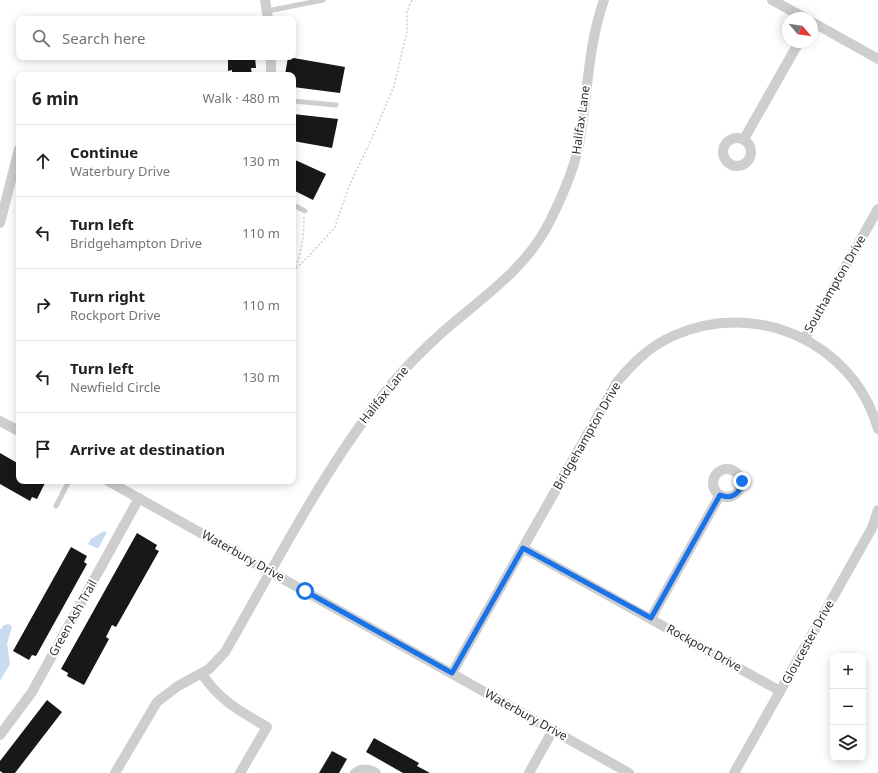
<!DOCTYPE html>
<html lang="en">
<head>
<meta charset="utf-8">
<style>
	:root { --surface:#fff; --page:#f2f2f2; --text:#202124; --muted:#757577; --line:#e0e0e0 }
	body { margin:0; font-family:"Noto Sans",sans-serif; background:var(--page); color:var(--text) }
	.controls { position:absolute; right:12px; bottom:12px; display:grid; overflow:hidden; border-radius:8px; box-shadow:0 2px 10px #0003 }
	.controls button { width:36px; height:36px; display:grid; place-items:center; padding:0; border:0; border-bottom:1px solid var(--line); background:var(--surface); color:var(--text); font:20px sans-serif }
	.compass { position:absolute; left:782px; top:12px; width:36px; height:36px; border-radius:50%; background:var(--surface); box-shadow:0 2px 10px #0003; rotate:119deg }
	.stop { position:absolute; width:12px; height:12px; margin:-9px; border:3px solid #1a73e8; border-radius:50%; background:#fff }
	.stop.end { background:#1a73e8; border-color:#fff; box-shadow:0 1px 4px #0008 }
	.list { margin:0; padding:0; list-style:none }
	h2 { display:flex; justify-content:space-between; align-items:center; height:52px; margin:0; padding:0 16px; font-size:17px }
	h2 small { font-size:13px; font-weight:400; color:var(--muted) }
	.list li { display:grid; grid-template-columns:26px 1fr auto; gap:12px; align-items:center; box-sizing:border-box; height:72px; padding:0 16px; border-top:1px solid var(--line) }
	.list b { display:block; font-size:15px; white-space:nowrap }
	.list p { margin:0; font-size:13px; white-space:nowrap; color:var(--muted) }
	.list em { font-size:13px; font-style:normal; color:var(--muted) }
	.icon { flex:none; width:22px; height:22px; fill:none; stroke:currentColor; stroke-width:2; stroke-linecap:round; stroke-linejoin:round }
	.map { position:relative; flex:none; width:878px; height:773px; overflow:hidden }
	.search { position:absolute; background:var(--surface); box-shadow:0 2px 10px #0003; left:16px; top:16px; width:280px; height:44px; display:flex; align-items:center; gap:10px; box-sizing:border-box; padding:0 14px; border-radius:8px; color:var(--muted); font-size:15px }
	.panel { position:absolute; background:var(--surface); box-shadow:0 2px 10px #0003; left:16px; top:72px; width:280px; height:412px; border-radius:8px }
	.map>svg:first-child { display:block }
</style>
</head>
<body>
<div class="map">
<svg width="878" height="773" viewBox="0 0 878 773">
	<rect width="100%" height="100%" fill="#fff"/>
	<g fill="#c9dbf0">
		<path d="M 104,531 L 107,532 L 99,547 L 97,548 L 88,544 L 91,539 Z"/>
		<path d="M 9,624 L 12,627 L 7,644 L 10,664 L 0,681 L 0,630 L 4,625 Z"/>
	</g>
	<g fill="#181818">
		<path d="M 228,57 L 255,57 L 256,68 L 251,68 L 252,75 L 232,75 L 232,70 L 228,71 Z"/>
		<path d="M 288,57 L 345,67 L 340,93 L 293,87 L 293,75 L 285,75 Z"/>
		<path d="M 293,114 L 338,119 L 332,148 L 293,141 Z"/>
		<path d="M 293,159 L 326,174 L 313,200 L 293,190 Z"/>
		<path d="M 0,453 L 19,464 L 19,481 L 46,481 L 37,499 L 32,497 L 30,501 L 0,484 Z"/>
		<path d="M 137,533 L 157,545 L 155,549 L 159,551 L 116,627 L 112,625 L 106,637 L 109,639 L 84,685 L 67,676 L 68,673 L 61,669 Z"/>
		<path d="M 71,547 L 87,556 L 84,562 L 87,564 L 36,656 L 32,655 L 29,660 L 13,651 Z"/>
		<path d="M 47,700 L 62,712 L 15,773 L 3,773 L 0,771 L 0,761 Z"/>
		<path d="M 374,738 L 419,763 L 417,766 L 430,773 L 403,773 L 366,752 Z"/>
		<path d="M 332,751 L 347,759 L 339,773 L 319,773 Z"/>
	</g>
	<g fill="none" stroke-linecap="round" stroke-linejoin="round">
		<g stroke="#cecece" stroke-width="1.5" stroke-dasharray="2 2" stroke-linecap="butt">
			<path d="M 294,270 C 302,252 304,236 304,217"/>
			<path d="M 293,271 L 309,256 L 335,227 L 349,186 L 372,138 L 394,86 L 407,32 L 407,12 L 412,0"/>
		</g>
		<g stroke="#cecece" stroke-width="5">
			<path d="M 267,11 L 323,0"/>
			<path d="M 293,101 L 336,105"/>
			<path d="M 293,205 L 305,211"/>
			<path d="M 56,506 L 69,481"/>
		</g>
		<g stroke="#cecece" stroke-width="10">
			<path d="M 265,0 L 268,19"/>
			<path d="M 772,0 L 805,18"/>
			<path d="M 812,22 L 878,59"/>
			<path d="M 271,75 L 271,57"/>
			<circle cx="737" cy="152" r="14"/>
			<path d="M 744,139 L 799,42"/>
			<path d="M 0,223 L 19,149"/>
			<path d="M 805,338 L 878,209"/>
			<path d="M 0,421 L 19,431"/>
			<circle cx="727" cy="483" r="14"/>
			<path d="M 108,481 L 629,773"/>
			<path d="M 523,548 L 780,691"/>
			<path d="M 651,618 L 720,495"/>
			<path d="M 452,673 L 617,382 C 633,363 650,346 673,336 C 755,299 853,341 878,429"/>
			<path d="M 202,674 C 220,701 240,711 267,727 L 240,773"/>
			<path d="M 0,735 L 32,692 L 139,498"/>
			<path d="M 115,773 L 157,702 L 178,686 L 209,669 L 225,652 C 277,562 325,466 391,385 C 407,365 426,347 445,330 C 484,296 526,269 550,221 C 563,195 576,166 580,138 C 588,92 588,45 604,0"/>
			<path d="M 355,773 C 362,768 369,769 376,773"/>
			<path d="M 529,773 L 553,730"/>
			<path d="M 734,773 L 872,528 L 878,510"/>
		</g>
	</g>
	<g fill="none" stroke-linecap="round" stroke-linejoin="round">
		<path stroke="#1a73e8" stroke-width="5" d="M 305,591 L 452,673 L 523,548 L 651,618 L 720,495 C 732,500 741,493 742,481"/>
	</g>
	<g text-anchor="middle" stroke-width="4" stroke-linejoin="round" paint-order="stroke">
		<g font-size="12" fill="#313131" stroke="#fff">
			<text transform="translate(581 120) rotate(-82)" y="4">Halifax Lane</text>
			<text transform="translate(835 284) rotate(-60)" y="4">Southampton Drive</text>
			<text transform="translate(384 395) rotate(-51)" y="4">Halifax Lane</text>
			<text transform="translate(587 436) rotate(-60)" y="4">Bridgehampton Drive</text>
			<text transform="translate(243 556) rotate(29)" y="4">Waterbury Drive</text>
			<text transform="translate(73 618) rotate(-61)" y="4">Green Ash Trail</text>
			<text transform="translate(808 642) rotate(-61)" y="4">Gloucester Drive</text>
			<text transform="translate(704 648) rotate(29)" y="4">Rockport Drive</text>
			<text transform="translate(526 715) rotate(29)" y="4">Waterbury Drive</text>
		</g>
	</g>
</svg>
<div class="controls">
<button>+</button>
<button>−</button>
<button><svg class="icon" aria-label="layers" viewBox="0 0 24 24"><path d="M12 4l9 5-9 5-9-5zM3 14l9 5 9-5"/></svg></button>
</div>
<svg class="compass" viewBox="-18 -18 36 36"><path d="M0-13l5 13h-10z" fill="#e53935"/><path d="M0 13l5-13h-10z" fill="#757577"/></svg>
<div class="stop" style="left:305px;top:591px"></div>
<div class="stop end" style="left:742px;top:481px"></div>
<div class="search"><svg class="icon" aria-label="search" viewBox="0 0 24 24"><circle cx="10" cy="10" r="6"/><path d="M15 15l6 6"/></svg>Search here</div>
<section class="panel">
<h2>6 min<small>Walk · 480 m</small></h2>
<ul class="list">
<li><svg class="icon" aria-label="ahead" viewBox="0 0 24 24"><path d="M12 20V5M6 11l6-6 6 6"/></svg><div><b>Continue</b><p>Waterbury Drive</p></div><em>130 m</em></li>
<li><svg class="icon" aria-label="left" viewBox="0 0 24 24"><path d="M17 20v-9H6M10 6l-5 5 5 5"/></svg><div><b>Turn left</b><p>Bridgehampton Drive</p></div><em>110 m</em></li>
<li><svg class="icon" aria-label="right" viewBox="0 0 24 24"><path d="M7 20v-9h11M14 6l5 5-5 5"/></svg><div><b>Turn right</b><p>Rockport Drive</p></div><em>110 m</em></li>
<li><svg class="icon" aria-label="left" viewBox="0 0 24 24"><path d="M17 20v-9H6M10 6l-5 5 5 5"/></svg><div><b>Turn left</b><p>Newfield Circle</p></div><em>130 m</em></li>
<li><svg class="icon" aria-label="arrive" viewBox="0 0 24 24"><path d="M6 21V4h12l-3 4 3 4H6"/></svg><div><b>Arrive at destination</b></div></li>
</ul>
</section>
</div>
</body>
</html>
